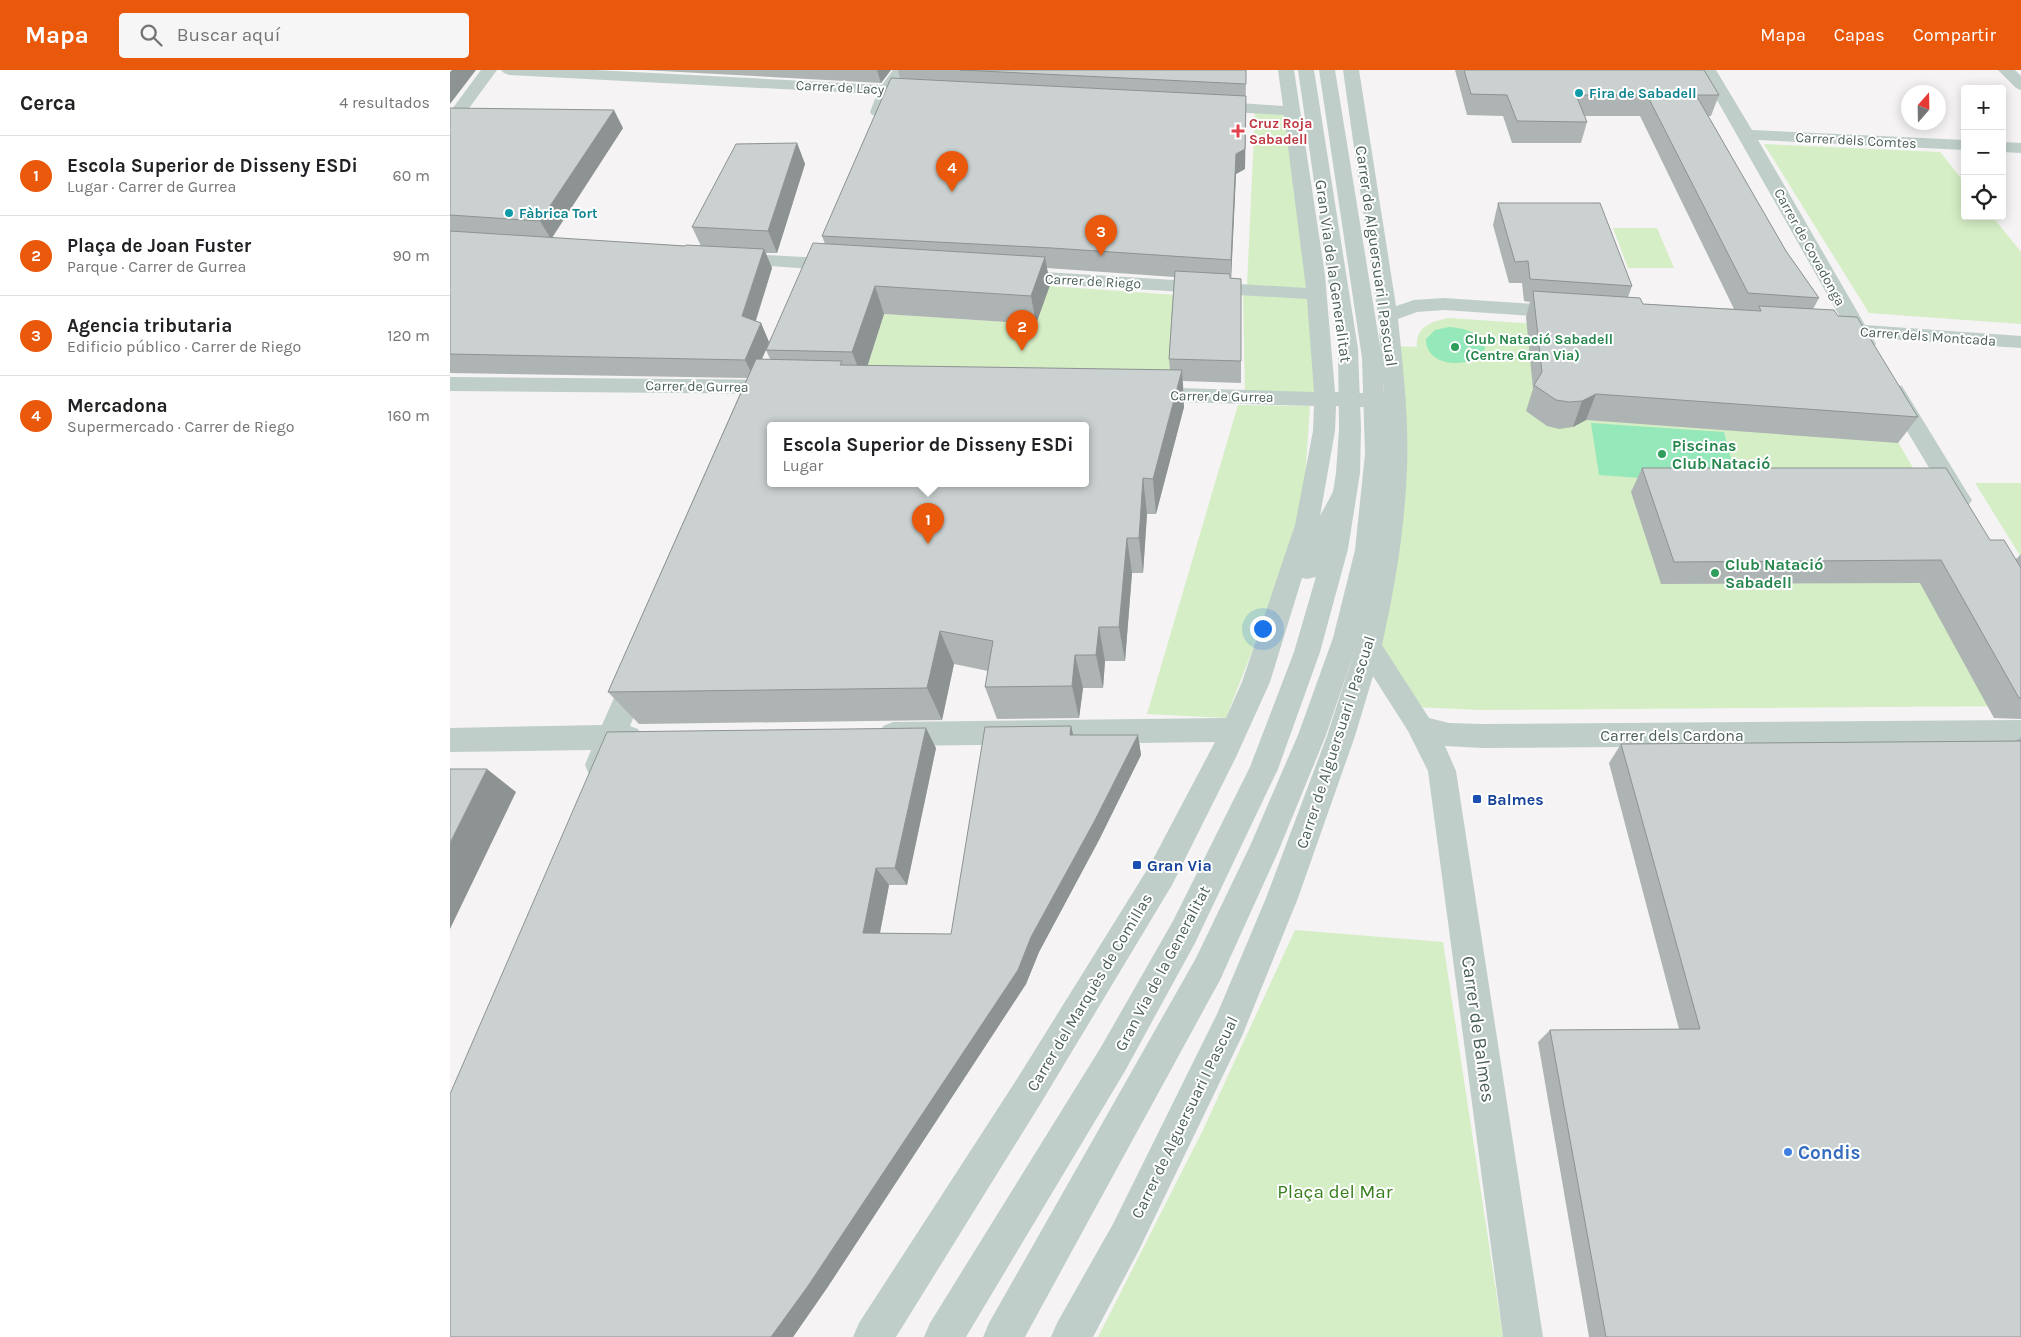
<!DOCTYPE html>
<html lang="es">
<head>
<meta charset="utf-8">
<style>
	:root { --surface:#fff; --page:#f6f6f6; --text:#202124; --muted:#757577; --line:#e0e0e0; --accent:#ea580c }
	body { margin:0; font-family:Karla,sans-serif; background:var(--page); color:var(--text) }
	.controls { position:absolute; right:15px; top:15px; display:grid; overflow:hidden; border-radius:5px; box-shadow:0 2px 12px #0003 }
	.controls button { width:45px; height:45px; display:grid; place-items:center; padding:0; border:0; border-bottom:1px solid var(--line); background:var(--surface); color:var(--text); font:25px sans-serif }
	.compass { position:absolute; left:1451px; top:15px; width:45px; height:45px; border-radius:50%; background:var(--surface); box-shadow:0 2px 12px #0003; rotate:20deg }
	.you { position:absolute; left:812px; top:558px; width:18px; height:18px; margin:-12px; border:4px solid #fff; border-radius:50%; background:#1a73e8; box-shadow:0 0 0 8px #1a73e833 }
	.badge { display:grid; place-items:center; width:32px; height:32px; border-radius:50%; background:var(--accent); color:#fff; font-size:16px; font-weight:700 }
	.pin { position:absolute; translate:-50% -41px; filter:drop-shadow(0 1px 2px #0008) }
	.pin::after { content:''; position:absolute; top:26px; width:18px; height:15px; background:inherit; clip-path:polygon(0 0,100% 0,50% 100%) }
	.popup { position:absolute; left:317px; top:352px; width:322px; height:65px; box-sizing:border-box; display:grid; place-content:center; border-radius:5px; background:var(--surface); filter:drop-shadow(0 1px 4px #0005); font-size:16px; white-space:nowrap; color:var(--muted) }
	.popup b { font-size:19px; color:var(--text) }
	.popup::after { content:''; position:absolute; left:50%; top:100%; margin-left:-10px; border:10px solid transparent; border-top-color:var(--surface) }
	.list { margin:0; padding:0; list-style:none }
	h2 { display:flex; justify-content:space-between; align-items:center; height:65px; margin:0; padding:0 20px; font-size:21px }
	h2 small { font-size:16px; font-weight:400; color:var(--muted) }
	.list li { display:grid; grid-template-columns:32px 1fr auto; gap:15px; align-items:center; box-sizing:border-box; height:80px; padding:0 20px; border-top:1px solid var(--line) }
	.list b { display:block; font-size:19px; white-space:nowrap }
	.list p { margin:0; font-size:16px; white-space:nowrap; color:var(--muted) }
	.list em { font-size:16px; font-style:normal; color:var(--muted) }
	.icon { flex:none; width:28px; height:28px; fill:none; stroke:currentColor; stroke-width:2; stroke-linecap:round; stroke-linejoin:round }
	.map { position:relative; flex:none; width:1571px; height:1267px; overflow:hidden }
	header { display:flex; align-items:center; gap:30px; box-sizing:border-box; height:70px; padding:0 25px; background:var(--accent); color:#fff }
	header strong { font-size:24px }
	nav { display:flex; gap:28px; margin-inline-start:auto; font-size:18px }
	.search { width:350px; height:45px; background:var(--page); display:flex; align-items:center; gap:12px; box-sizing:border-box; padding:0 18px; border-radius:5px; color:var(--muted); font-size:19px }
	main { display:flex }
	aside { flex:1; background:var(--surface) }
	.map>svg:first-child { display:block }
</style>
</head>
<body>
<header>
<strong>Mapa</strong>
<div class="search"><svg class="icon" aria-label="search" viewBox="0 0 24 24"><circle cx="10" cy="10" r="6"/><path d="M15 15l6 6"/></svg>Buscar aquí</div>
<nav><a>Mapa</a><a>Capas</a><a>Compartir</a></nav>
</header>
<main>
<aside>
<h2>Cerca<small>4 resultados</small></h2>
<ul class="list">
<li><span class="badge">1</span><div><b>Escola Superior de Disseny ESDi</b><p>Lugar · Carrer de Gurrea</p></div><em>60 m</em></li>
<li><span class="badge">2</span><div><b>Plaça de Joan Fuster</b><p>Parque · Carrer de Gurrea</p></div><em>90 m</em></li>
<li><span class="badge">3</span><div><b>Agencia tributaria</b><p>Edificio público · Carrer de Riego</p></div><em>120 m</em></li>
<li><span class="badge">4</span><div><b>Mercadona</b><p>Supermercado · Carrer de Riego</p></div><em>160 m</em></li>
</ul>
</aside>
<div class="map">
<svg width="1571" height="1267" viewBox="0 0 1571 1267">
	<rect width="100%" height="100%" fill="#f5f3f4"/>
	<g fill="#d5eec5">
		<path d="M 841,41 L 860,219 L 797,216 L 805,42 Z"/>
		<path d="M 1314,74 L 1490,82 L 1515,113 L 1515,146 L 1542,146 L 1571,182 L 1571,254 L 1419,243 Z"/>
		<path d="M 1163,158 L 1207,158 L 1224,198 L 1178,198 Z"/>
		<path d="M 599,216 L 726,225 L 720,310 L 414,307 L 434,244 L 586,254 Z"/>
		<path d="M 793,222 L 864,226 L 870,325 L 795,324 Z"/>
		<path d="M 999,248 L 1119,256 L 1441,360 L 1571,584 L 1571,636 L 1030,640 L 965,637 L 919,576 L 945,276 L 967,277 C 965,257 982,251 999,248 Z"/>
		<path d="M 788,335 L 860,336 L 854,424 L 827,517 L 776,648 L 697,644 Z"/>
		<path d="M 1525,413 L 1571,413 L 1571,487 Z"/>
		<path d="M 845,860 L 993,872 L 1053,1267 L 648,1267 L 753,1060 Z"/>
	</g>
	<g fill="#95e8ba">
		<path d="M 999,257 C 1014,258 1032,262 1035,279 C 1023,300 975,298 976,269 L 985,260 Z"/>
		<path d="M 1141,353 L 1274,362 L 1288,415 L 1149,405 Z"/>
	</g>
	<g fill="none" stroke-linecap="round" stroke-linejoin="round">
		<g fill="#bfcec9" fill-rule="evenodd">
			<path d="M 31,0 L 47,0 L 6,56 L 0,58 L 0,42 Z"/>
			<path d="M 51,0 L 145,0 L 432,15 L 443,0 L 459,0 L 447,16 L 460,18 L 462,21 L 460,24 L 442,25 L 434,45 L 422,45 L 420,42 L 427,24 L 59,5 L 54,3 Z"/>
			<path d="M 828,0 L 844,0 L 875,205 L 885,322 L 934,324 L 928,246 L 893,0 L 909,0 L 946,236 L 964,230 L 994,228 L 1115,236 L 1122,238 L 1125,242 L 1122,246 L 1115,248 L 994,240 L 967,242 L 948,249 C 953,298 959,348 957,398 C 955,457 945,517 932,575 L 979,648 L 999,653 L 1033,654 L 1571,650 L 1571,674 L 1033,678 L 995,676 L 1006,701 L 1093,1267 L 1053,1267 L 978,701 L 958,661 L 923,606 L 905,666 L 848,828 L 792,966 L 689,1180 L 643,1267 L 601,1267 L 607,1253 L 663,1154 L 768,942 L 816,828 L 877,666 L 906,576 L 918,524 L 935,397 L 934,338 L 886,336 L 885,361 L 870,446 L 885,418 L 893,416 L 901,418 L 905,424 L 866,507 L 857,509 L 852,508 L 820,612 L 786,687 L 722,815 L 591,1033 L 446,1267 L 403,1267 L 409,1253 L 567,1009 L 700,795 L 765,672 L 443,676 L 433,672 L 429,664 L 433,656 L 443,652 L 776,648 L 792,612 L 845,455 L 863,361 L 864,336 L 696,331 L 688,329 L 685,324 L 688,319 L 696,317 L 864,322 L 857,229 L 562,212 L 555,210 L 552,206 L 555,202 L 562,200 L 856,218 L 834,45 L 759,41 L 753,39 L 751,36 L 753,33 L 759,31 L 833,36 Z"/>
			<path d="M 1250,0 L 1266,0 L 1302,60 L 1515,70 L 1515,80 L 1308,70 L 1415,255 L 1571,266 L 1571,278 L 1423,268 L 1426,274 L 1423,278 L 1416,280 L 1409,278 L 1402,267 L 1373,263 L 1370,259 L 1373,255 L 1380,253 L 1394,254 Z"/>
			<path d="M 1548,0 L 1565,0 L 1571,6 L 1571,20 L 1566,18 Z"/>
			<path d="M 1552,72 L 1571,73 L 1571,83 L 1552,82 Z"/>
			<path d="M 282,183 L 392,189 L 399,191 L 401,195 L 399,199 L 392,201 L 275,193 L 273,189 L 275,185 Z"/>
			<path d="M 0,307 L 331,310 L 339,312 L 342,317 L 339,322 L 331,324 L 0,321 Z"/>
			<path d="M 1444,314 L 1452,316 L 1518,424 L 1522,430 L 1518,436 L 1510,438 L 1502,436 L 1433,321 L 1436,316 Z"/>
			<path d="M 188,593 L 198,596 L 201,604 L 180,656 L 188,659 L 192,667 L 188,675 L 170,679 L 159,704 L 149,707 L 139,704 L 135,695 L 141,680 L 0,682 L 0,658 L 152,655 L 178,596 Z"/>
		</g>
		<g fill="#bfcec9" fill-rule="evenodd">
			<path d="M 848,0 L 864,0 L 908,279 L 911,359 L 910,403 L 898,479 L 870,582 L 828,699 L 745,873 L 675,1001 L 516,1267 L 474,1267 L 480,1253 L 651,977 L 723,851 L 800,697 L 844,582 L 874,479 L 886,403 L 889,359 L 888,279 Z"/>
			<path d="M 869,0 L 885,0 L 932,288 L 937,384 L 929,480 L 909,568 L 876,665 L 828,782 L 770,910 L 575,1267 L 533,1267 L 539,1253 L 746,888 L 800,776 L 848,665 L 883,568 L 905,480 L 915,384 L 912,288 Z"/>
		</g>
	</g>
	<g fill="#aeb4b3" fill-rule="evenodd">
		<path d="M 193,0 L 441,0 L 431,13 Z"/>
		<path d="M 448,0 L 796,0 L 795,99 L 786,104 L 781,208 L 791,209 L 791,313 L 733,311 L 734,337 L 706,444 L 697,444 L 693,503 L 682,503 L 675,591 L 655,591 L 653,618 L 633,618 L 629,648 L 547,649 L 535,617 L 538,601 L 504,594 L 492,650 L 189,654 L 158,622 L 297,308 L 0,303 L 0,38 L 173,58 L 102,168 L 235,176 L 251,176 L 242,157 L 347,73 L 355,94 L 327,183 L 316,183 L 322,198 L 306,251 L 311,253 L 319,272 L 375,174 L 372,166 L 450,8 ZM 597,198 L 724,207 L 719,289 L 720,300 L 417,296 L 434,244 L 586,254 L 600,215 ZM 316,280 L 320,289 L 312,289 Z"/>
		<path d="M 1005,0 L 1254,0 L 1269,25 L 1261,46 L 1258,46 L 1336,181 L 1369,228 L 1363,239 L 1468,347 L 1448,373 L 1136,350 L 1123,357 L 1109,359 L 1097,356 L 1076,341 L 1083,319 L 1076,247 L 1080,232 L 1074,231 L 1072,213 L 1059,213 L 1043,155 L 1048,133 L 1182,216 L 1178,227 L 1193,234 L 1284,239 L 1190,46 L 1134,46 L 1137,52 L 1131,73 L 1062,73 L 1053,46 L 1017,45 Z"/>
		<path d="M 1192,398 L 1540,470 L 1566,489 L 1571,484 L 1571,649 L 1544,648 L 1470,513 L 1211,514 L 1181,422 Z"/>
		<path d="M 624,665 L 688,665 L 691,685 L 649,770 L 589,882 L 576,914 L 377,1218 L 343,1267 L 0,1267 L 486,678 L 457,815 L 439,815 L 430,863 L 501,864 Z"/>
		<path d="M 1571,667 L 1571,1267 L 1139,1267 L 1088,972 L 1100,960 L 1229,959 L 1159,693 L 1171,674 L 1566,671 Z"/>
	</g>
	<g fill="#8d9292">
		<path d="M 2,0 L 26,0 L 0,34 L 0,2 Z"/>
		<path d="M 427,0 L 441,0 L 431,13 Z"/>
		<path d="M 796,26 L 795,99 L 786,104 L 781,211 L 781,190 L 786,84 Z"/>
		<path d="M 164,40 L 173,58 L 101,169 L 90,151 Z"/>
		<path d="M 347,73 L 355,94 L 327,183 L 318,161 Z"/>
		<path d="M 314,179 L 322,198 L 301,265 L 292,246 Z"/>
		<path d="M 595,187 L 600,215 L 586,254 L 581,226 Z"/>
		<path d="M 425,216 L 434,244 L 413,310 L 402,282 Z"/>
		<path d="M 311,253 L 319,272 L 304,308 L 295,290 Z"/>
		<path d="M 732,300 L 734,337 L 706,444 L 703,409 Z"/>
		<path d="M 1146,324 L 1136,350 L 1123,357 L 1132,331 Z"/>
		<path d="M 693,408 L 697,444 L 693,503 L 689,468 Z"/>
		<path d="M 677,468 L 682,503 L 675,591 L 669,557 Z"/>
		<path d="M 649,557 L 655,591 L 653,618 L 646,585 Z"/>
		<path d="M 490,561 L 504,594 L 492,650 L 477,618 Z"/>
		<path d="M 625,585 L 633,618 L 629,648 L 622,616 Z"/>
		<path d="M 621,656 L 626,676 L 620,665 Z"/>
		<path d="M 476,658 L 486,678 L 457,815 L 445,798 Z"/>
		<path d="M 688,665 L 691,685 L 649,770 L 589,882 L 576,914 L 377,1218 L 343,1267 L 321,1267 L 581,867 Z"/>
		<path d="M 37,699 L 66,722 L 0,859 L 0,773 Z"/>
		<path d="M 426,798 L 439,815 L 427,878 L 413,863 Z"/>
	</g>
	<g fill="#cad1d0" stroke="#8d9292" fill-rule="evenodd">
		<path d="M 510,0 L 796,0 L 796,14 Z"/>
		<path d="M 1014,0 L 1254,0 L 1269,25 L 1246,25 L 1336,181 L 1369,228 L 1298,223 L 1197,25 L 1126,25 L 1137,52 L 1067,51 L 1057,25 L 1021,24 Z"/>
		<path d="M 441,8 L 796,26 L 795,79 L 786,84 L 781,190 L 602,178 L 372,166 Z"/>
		<path d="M 0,38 L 164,40 L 90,151 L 0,145 Z"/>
		<path d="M 347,73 L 318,161 L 242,157 L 286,74 Z"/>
		<path d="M 1048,133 L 1150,133 L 1182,216 L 1080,209 L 1078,191 L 1065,192 Z"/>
		<path d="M 0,161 L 235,176 L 236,175 L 314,179 L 292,246 L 311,253 L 295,290 L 0,284 Z"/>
		<path d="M 363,173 L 595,187 L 581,226 L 425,216 L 402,282 L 316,280 Z"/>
		<path d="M 725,201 L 780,204 L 780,208 L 791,209 L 791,291 L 719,289 Z"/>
		<path d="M 1083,221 L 1190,228 L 1193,234 L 1311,241 L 1309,236 L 1384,240 L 1388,246 L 1407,247 L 1468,347 L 1146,324 L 1132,331 L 1119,332 L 1106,330 L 1084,315 L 1092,302 Z"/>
		<path d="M 306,289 L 392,291 L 390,295 L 732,300 L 703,409 L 693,408 L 689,468 L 677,468 L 669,557 L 649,557 L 646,585 L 625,585 L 622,616 L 535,617 L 543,571 L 490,561 L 477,618 L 158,622 ZM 320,355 L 636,355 L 636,413 L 320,413 Z"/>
		<path d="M 1192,398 L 1496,398 L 1540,470 L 1554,470 L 1571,498 L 1571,628 L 1569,628 L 1491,490 L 1224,492 Z"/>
		<path d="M 621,656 L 620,665 L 688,665 L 644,752 L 581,867 L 568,900 L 358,1216 L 321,1267 L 0,1267 L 0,1024 L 157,662 L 476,658 L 445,798 L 426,798 L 413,863 L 501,864 L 535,657 Z"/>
		<path d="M 1571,671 L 1571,1267 L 1156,1267 L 1100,960 L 1250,959 L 1171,674 Z"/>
		<path d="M 0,699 L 37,699 L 0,773 Z"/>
	</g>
	<g fill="#0f9aa8" stroke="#fff" stroke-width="2">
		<circle cx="1129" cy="23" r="5"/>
		<circle cx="59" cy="143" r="5"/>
	</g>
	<path fill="#e0444e" stroke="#fff" stroke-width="2" d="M785.5 53.5h5v5h5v5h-5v5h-5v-5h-5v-5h5z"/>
	<g fill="#2e9e5b" stroke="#fff" stroke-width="2">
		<circle cx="1005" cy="277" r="5"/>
		<circle cx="1212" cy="384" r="5"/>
		<circle cx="1265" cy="503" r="5"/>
	</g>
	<g fill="#1a4fb4" stroke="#fff" stroke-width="2">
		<rect x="1022" y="724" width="10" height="10" rx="2.5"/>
		<rect x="682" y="790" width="10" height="10" rx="2.5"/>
	</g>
	<circle fill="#3f7fe0" stroke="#fff" stroke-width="2" cx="1338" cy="1082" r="5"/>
	<g text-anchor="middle" stroke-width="4" stroke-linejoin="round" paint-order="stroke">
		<g font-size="14" fill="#4b5f59" stroke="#fff">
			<text transform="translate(390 17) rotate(3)" y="5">Carrer de Lacy</text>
			<text transform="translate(1406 70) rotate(3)" y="5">Carrer dels Comtes</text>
			<text transform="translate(1360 177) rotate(61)" y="5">Carrer de Covadonga</text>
			<text transform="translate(643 211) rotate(3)" y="5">Carrer de Riego</text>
			<text transform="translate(1478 266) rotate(4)" y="5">Carrer dels Montcada</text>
			<text transform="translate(247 316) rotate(1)" y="5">Carrer de Gurrea</text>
			<text transform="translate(772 326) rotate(1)" y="5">Carrer de Gurrea</text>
		</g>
		<g font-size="14" font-weight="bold" fill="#0d838f" stroke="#fff" text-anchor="start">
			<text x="1139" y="28">Fira de Sabadell</text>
			<text x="69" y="148">Fàbrica Tort</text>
		</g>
		<g font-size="14" font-weight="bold" fill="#be3a42" stroke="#fff" text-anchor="start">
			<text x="799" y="58">Cruz Roja<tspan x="799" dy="16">Sabadell</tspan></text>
		</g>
		<g font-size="14" font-weight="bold" fill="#27864d" stroke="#fff" text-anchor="start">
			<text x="1015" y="274">Club Natació Sabadell<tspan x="1015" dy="16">(Centre Gran Via)</tspan></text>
		</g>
		<g font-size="16" fill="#4b5f59" stroke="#fff">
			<text transform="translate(927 186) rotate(82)" y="6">Carrer de Alguersuari I Pascual</text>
			<text transform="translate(884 201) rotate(82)" y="6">Gran Via de la Generalitat</text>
			<text x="1222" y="671">Carrer dels Cardona</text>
			<text transform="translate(885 672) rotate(-72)" y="6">Carrer de Alguersuari I Pascual</text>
			<text transform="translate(712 898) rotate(-62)" y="6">Gran Via de la Generalitat</text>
			<text transform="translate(639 922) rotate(-59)" y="6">Carrer del Marquès de Comillas</text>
			<text transform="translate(734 1047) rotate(-64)" y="6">Carrer de Alguersuari I Pascual</text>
		</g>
		<g font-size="16" font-weight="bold" fill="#27864d" stroke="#fff" text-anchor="start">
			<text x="1222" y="381">Piscinas<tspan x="1222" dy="18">Club Natació</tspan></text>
			<text x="1275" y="500">Club Natació<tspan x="1275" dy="18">Sabadell</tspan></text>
		</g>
		<g font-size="16" font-weight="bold" fill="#164399" stroke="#fff" text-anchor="start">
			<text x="1037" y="735">Balmes</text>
			<text x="697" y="801">Gran Via</text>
		</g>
		<g font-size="19" fill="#4b5f59" stroke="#fff">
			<text transform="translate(1029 959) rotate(82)" y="7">Carrer de Balmes</text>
		</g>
		<g font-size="19" font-weight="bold" fill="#366cbe" stroke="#fff" text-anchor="start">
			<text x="1348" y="1089">Condis</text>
		</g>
		<g font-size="19" fill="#377f1d" stroke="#fff">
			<text x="885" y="1128">Plaça del Mar</text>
		</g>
	</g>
</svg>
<div class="controls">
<button>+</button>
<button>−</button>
<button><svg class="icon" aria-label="locate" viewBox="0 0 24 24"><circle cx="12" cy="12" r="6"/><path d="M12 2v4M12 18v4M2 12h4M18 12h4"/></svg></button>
</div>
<svg class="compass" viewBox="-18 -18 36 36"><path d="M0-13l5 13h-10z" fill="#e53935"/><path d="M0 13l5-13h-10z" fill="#757577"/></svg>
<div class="you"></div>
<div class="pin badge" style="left:478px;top:474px">1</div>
<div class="popup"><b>Escola Superior de Disseny ESDi</b>Lugar</div>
<div class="pin badge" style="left:572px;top:281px">2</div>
<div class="pin badge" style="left:651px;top:186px">3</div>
<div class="pin badge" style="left:502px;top:122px">4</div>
</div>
</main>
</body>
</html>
